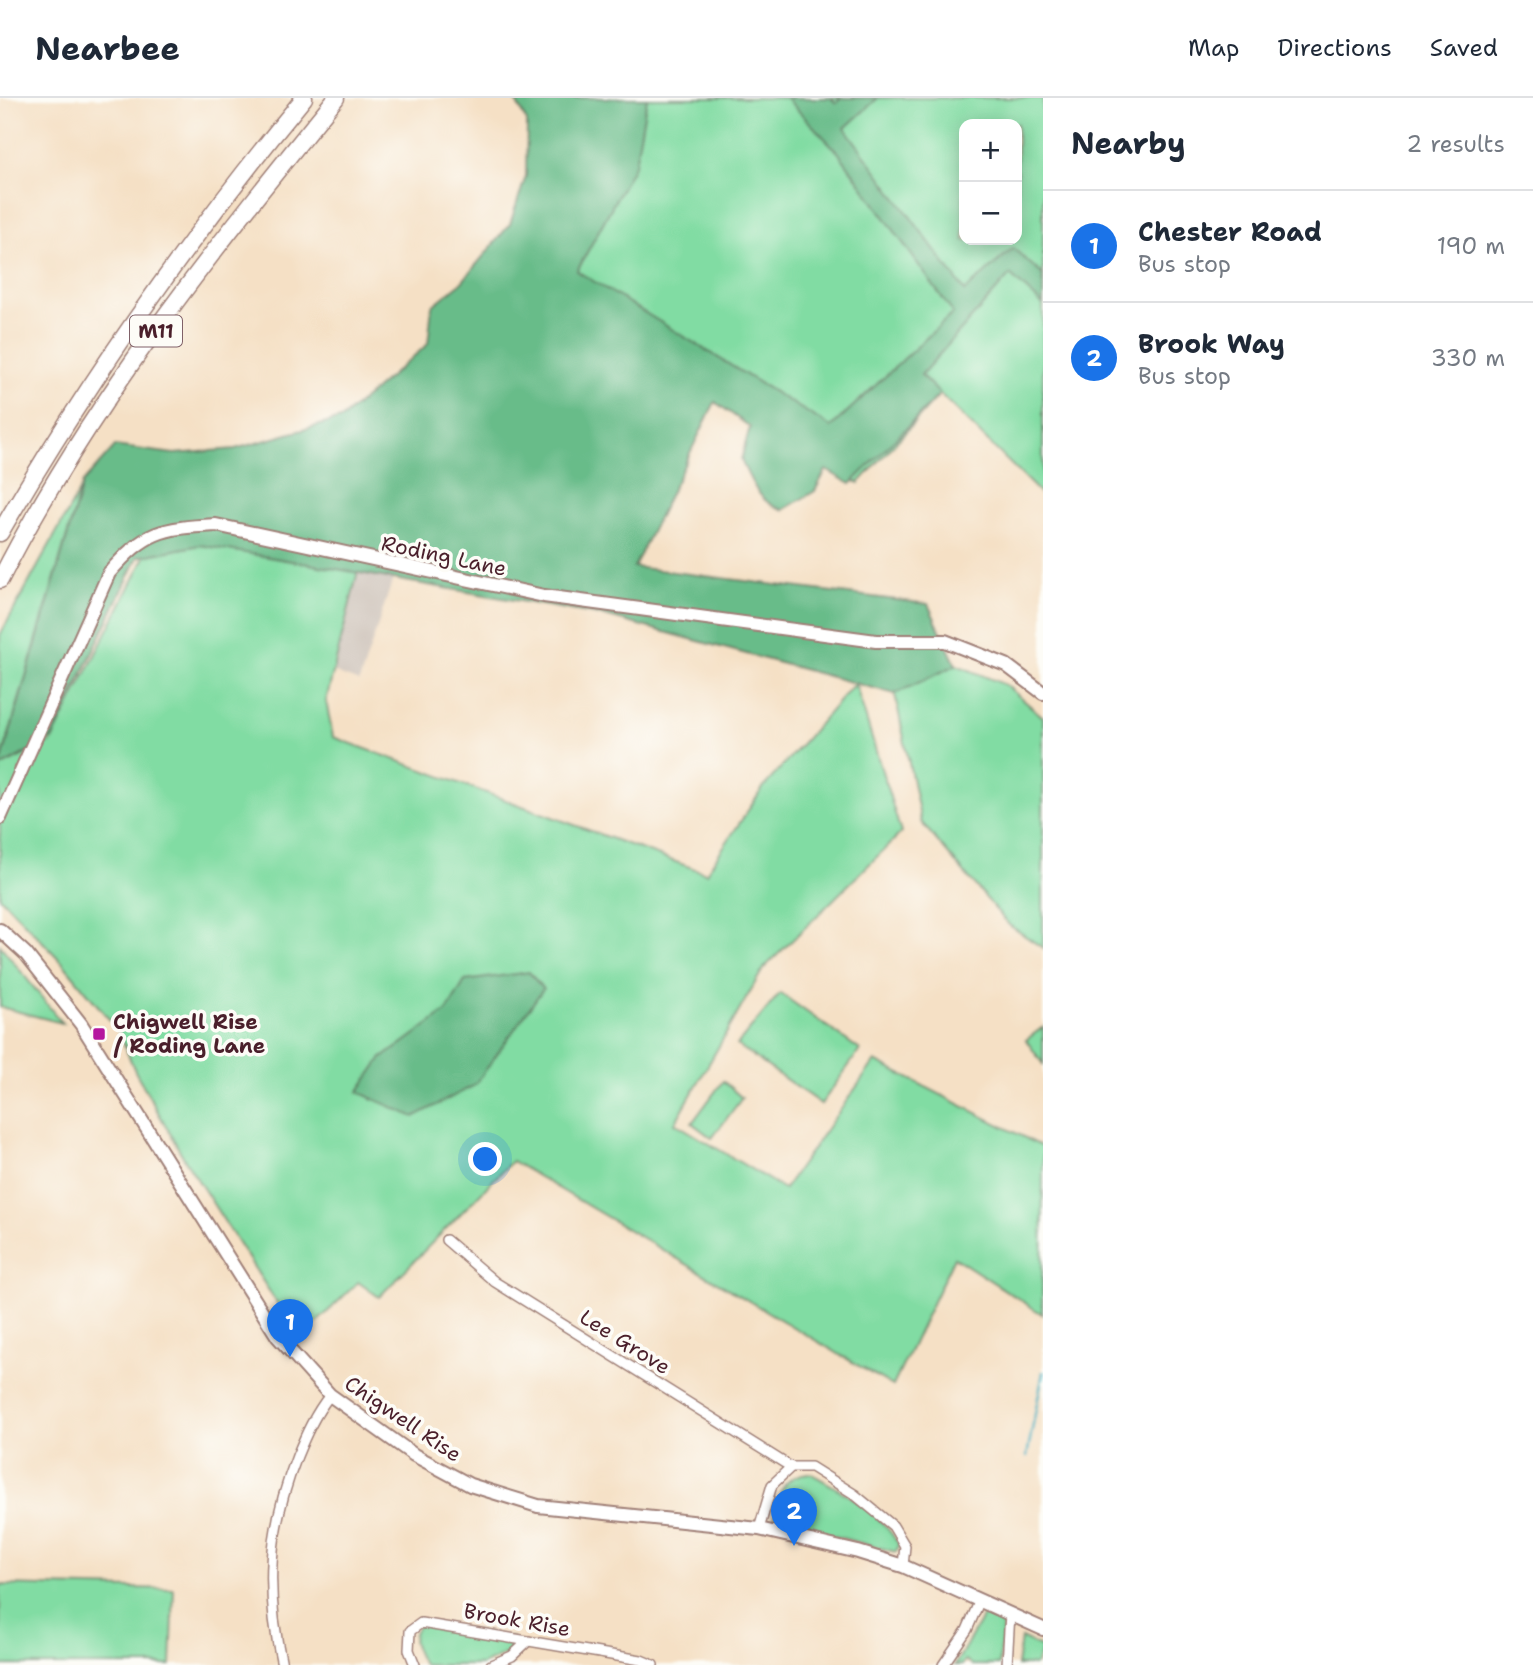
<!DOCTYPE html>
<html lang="en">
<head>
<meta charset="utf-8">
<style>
	:root { --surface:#fff; --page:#f2f2f3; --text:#1f2937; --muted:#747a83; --line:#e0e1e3; --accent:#1a73e8 }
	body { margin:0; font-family:"Shantell Sans",sans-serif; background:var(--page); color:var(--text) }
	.controls { position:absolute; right:21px; top:21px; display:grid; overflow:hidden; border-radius:14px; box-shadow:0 4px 18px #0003 }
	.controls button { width:63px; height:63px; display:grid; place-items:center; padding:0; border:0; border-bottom:2px solid var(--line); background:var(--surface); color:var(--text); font:35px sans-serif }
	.you { position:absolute; left:486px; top:1062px; width:24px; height:24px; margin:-18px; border:5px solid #fff; border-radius:50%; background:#1a73e8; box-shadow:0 0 0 10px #1a73e833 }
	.badge { display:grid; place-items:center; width:46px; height:46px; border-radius:50%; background:var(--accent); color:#fff; font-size:23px; font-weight:700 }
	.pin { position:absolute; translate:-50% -58px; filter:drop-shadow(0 2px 4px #0008) }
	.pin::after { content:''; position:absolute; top:37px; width:24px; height:21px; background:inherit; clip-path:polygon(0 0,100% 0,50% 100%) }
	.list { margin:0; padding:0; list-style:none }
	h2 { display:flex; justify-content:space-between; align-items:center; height:91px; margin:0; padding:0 28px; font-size:30px }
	h2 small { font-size:23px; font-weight:400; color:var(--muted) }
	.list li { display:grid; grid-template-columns:46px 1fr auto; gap:21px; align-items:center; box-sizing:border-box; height:112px; padding:0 28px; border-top:2px solid var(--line) }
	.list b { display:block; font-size:26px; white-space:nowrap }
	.list p { margin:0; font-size:23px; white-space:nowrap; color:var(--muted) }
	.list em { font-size:23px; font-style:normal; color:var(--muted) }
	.map { position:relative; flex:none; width:1043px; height:1567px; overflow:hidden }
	header { display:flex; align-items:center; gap:42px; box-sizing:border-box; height:98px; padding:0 35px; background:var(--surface); border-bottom:2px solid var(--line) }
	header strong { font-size:33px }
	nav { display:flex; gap:38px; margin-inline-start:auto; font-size:24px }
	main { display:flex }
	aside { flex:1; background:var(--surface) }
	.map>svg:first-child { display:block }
</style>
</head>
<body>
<header>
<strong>Nearbee</strong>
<nav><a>Map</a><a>Directions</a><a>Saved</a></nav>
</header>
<main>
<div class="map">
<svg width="1043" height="1567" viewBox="0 0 1043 1567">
	<rect width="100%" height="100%" fill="#fdfcf7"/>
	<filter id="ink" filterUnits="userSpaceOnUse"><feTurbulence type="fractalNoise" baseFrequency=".0143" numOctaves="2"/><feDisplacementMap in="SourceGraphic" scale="14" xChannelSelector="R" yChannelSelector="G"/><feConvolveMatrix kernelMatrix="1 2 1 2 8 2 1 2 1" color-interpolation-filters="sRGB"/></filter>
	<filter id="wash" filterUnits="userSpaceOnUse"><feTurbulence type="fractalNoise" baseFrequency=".00686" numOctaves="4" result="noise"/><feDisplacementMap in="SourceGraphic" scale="28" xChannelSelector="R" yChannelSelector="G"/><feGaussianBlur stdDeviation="1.57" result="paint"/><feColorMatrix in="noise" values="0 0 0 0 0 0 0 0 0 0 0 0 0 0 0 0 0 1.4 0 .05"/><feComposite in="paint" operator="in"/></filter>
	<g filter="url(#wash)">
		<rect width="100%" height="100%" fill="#f5e0c5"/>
		<path fill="#cdc2b9" d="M 358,473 L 393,481 L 359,584 L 323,570 Z"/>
		<g fill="#81dca3" stroke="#667e67" stroke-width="2" fill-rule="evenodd">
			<path d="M 647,0 L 1043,0 L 1043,398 L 940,296 L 859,385 L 826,371 L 571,174 L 634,66 ZM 964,26 L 1017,26 L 1017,142 L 964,142 Z"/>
			<path d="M 81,390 L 0,667 L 0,537 Z"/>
			<path d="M 200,447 L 358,473 L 326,603 L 333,639 L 706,775 L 763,690 L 855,585 L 901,735 L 763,871 L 675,1025 L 784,1091 L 875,963 L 1043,1049 L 1042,1216 L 954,1159 L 893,1288 L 512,1063 L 379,1199 L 358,1184 L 300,1241 L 185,1062 L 135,973 L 118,932 L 61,863 L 0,799 L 0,669 L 51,644 L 146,457 Z"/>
			<path d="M 952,565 L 1006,587 L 1043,619 L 1043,850 L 1009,827 L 921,724 L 895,596 Z"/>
			<path d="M 0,847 L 62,925 L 0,909 Z"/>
			<path d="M 780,895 L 860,952 L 821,1006 L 737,947 Z"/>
			<path d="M 1043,929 L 1043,966 L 1026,942 Z"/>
			<path d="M 723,983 L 742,1000 L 712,1040 L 692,1025 Z"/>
			<path d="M 810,1375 C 843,1394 880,1413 899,1447 L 896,1454 L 779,1424 L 775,1418 C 777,1395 785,1376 810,1375 Z"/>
			<path d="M 0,1487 L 174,1491 L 171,1567 L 0,1567 Z"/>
			<path d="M 984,1516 L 1003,1526 L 999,1567 L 973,1567 L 965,1563 L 962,1567 L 955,1567 Z"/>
			<path d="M 421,1525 L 512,1540 L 510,1554 L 482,1567 L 423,1567 C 416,1551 406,1539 421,1525 Z"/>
			<path d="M 1021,1540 L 1043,1550 L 1035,1567 L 1017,1567 Z"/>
		</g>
		<g fill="#68bc89" stroke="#596e5a" stroke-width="2">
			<path d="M 514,0 L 647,0 L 635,66 L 577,173 L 831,329 L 953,215 L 838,54 L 786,0 L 831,0 L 836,5 L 841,0 L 878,0 L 845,30 L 965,193 L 1013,150 L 1043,177 L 1043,207 L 1010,177 L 921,277 L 940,296 L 851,386 L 826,372 L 815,393 L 783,412 C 759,405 751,383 741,362 L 750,329 L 715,304 L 634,469 L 928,506 L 956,567 L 895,596 L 605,518 L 200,447 L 138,459 L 52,640 L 0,669 L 83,384 L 115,348 L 174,356 L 235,351 L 341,321 L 428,246 L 432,208 L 462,184 L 510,126 L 526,78 L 527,24 Z"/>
			<path d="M 529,874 L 543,891 L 475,987 L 414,1019 L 358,994 L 381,961 L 447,913 L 465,883 Z"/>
		</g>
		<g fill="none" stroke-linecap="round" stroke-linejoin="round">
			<path stroke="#3eabbd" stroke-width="2.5" d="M 1027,1358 L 1043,1274"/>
		</g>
	</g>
	<g filter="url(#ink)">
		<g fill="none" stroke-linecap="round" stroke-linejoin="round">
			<g stroke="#a08078" stroke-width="12">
				<g id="street">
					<path d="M 446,1142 L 495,1184 L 791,1369"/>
					<path d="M 759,1431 L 772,1387 L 791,1369 L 811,1369 L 854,1396 L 893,1428 L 905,1448 L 903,1468"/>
					<path d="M 282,1567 C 265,1490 268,1432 297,1358 C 306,1336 315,1316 330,1297"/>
					<path d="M 415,1567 L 409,1552 L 410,1533 L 421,1525 L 641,1562 L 653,1567"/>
					<path d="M 491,1567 L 512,1558 L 528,1543"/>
					<path d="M 943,1567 L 967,1532 L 980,1502"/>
					<path d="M 1007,1567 L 1010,1515"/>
				</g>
			</g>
			<g stroke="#a08078" stroke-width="16">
				<g id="secondary">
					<path d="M 0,720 L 109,475 C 146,433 160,430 216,427 L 544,498 L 876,543 L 945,543 L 1006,567 L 1043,595"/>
					<path d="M 0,832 L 26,856 L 81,926 L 278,1239 L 330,1297 L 414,1357 L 470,1387 L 538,1408 L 759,1431 L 858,1454 L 903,1468 L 1043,1531"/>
				</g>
			</g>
			<g stroke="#a08078" stroke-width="19">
				<g id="highway">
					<path d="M 0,435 C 89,281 191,137 304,0"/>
					<path d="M 0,482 C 89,307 212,152 336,0"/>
				</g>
			</g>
			<use href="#street" stroke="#fff" stroke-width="9"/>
			<use href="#secondary" stroke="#fff" stroke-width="12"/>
			<use href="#highway" stroke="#fff" stroke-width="16"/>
		</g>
	</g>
	<rect fill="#b5179e" stroke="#fdfcf7" stroke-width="2.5" x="92" y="929" width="14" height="14" rx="3.5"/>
	<g text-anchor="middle" stroke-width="7" stroke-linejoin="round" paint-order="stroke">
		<rect fill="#fdfcf7" stroke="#806168" stroke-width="2" x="130" y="217.5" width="52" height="31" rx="5"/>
		<g font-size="19" font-weight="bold" fill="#4a1f2b">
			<text x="156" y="240">M11</text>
		</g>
		<g font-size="21" fill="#4a1f2b" stroke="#fdfcf7">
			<text transform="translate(444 458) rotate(12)" y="7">Roding Lane</text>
			<text transform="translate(625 1244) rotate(32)" y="7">Lee Grove</text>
			<text transform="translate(403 1321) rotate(34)" y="7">Chigwell Rise</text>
			<text transform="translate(517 1522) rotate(10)" y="7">Brook Rise</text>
		</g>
		<g font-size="21" font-weight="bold" fill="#4a1f2b" stroke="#fdfcf7" text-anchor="start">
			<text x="113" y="931">Chigwell Rise<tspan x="113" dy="24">/ Roding Lane</tspan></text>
		</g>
	</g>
</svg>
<div class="controls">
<button>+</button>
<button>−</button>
</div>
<div class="you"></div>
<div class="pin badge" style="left:290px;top:1259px">1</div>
<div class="pin badge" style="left:794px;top:1448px">2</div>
</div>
<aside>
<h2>Nearby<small>2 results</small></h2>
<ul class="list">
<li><span class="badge">1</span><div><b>Chester Road</b><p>Bus stop</p></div><em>190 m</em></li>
<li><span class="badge">2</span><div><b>Brook Way</b><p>Bus stop</p></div><em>330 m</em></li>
</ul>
</aside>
</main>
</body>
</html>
